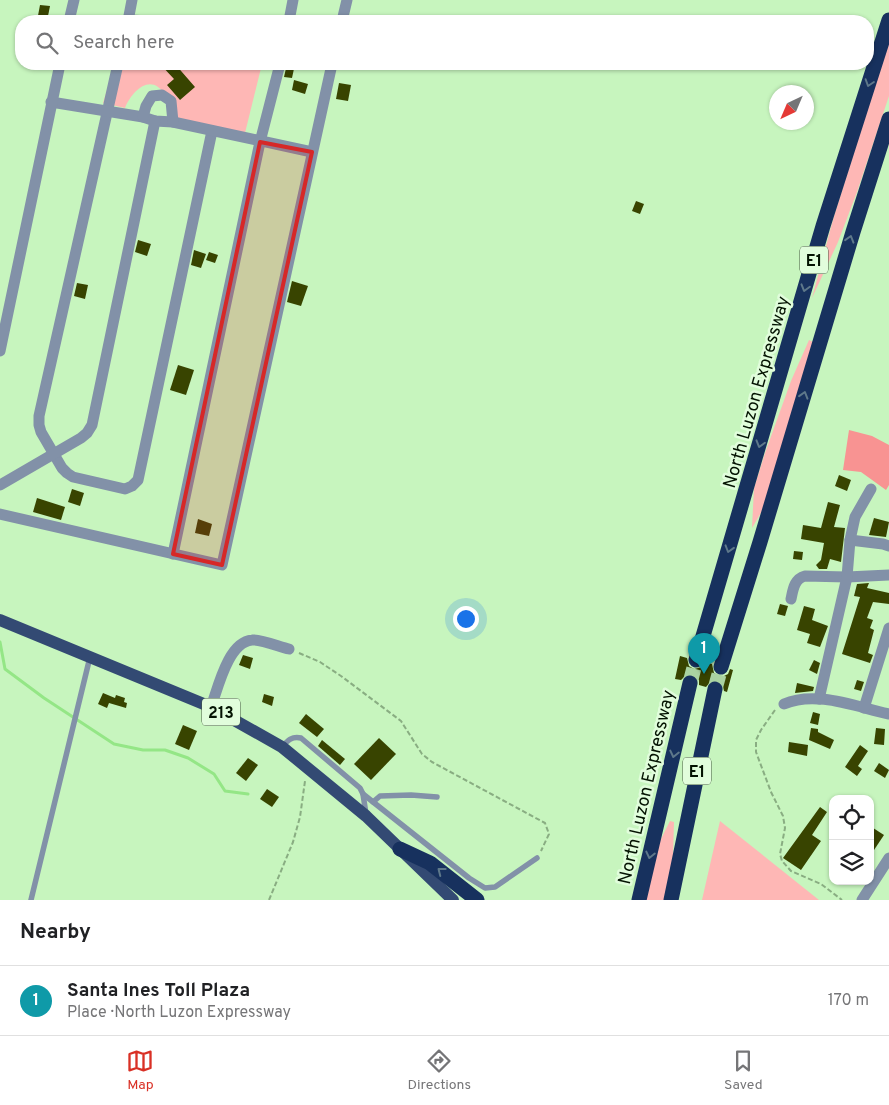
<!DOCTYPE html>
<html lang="en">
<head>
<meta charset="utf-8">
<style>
	:root { --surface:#fff; --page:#f2f2f2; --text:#202124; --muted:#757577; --line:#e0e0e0; --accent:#d93025 }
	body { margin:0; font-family:Overpass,sans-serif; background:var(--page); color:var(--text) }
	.controls { position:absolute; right:15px; bottom:15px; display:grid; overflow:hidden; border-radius:10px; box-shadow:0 1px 4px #0004 }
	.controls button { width:45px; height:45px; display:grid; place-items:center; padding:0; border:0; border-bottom:1px solid var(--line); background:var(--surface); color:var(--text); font:25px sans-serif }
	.compass { position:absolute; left:769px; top:85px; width:45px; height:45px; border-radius:50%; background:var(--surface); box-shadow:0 1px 4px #0004; rotate:224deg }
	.you { position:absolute; left:465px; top:618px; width:18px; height:18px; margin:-12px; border:4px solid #fff; border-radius:50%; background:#1a73e8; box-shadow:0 0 0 8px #1a73e833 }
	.badge { display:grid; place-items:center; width:32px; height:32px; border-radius:50%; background:var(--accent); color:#fff; font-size:16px; font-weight:700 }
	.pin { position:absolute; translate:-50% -41px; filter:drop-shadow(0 1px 2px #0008) }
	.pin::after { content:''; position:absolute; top:26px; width:18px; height:15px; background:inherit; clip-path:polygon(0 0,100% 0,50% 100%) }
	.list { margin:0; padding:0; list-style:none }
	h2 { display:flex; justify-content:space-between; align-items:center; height:65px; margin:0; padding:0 20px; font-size:21px }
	h2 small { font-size:16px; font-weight:400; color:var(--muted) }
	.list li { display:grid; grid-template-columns:32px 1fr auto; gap:15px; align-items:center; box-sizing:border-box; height:70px; padding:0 20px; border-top:1px solid var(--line) }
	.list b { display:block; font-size:19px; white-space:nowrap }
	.list p { margin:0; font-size:16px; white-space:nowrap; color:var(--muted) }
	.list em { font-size:16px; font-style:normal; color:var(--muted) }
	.icon { flex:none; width:28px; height:28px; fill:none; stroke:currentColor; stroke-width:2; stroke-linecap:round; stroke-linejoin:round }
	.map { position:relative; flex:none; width:889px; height:900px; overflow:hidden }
	.search { position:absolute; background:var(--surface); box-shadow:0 1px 4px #0004; left:15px; right:15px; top:15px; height:55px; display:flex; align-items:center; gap:12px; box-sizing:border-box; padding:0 18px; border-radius:20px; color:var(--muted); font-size:19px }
	.sheet { height:135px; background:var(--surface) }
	nav { display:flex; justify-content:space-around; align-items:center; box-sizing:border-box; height:70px; border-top:1px solid var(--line); background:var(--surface); font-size:14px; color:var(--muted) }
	nav a { display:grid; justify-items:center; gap:2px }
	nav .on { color:var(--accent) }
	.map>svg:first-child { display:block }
</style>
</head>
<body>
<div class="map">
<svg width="889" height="900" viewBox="0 0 889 900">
	<rect width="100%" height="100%" fill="#c7f5be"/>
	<g fill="#feb7b5">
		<path d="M 889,40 L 889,96 L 857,192 L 838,242 L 812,298 L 834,216 Z"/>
		<path d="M 115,64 L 262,64 L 245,133 L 173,117 C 170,110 169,101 165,95 C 151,72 132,91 125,108 L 103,103 Z"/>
		<path d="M 809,340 L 815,343 L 772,494 L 752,528 L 754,488 L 765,453 L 791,381 Z"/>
		<path d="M 670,821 L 674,822 L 673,856 L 666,900 L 645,900 L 657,847 Z"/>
		<path d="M 720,821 L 819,900 L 702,900 Z"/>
	</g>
	<path fill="#f89392" d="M 849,430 L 872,436 L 889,445 L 889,485 L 886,490 L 861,472 L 843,470 Z"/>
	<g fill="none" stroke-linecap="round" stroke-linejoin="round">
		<path stroke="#94e686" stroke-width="3" d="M 0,642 L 5,669 L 44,698 L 114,744 L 143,750 L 165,750 L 188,758 L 214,774 L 225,791 L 248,794"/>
	</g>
	<g fill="#384400">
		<path d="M 40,5 L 50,6 L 47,21 L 37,21 Z"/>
		<path d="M 160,64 L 175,64 L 195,87 L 180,100 L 167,85 L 174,79 Z"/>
		<path d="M 287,64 L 295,64 L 292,78 L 284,77 Z"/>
		<path d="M 294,80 L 308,84 L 305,94 L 292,90 Z"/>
		<path d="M 339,83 L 351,85 L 348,101 L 336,99 Z"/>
		<path d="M 636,201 L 644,204 L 640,214 L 632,211 Z"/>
		<path d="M 138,240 L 151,244 L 147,256 L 135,252 Z"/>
		<path d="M 194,250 L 206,254 L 201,268 L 191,265 Z"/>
		<path d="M 209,252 L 218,255 L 215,263 L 206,260 Z"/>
		<path d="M 292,281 L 308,286 L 301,306 L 287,302 Z"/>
		<path d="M 77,283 L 88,285 L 85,299 L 74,296 Z"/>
		<path d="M 178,365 L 194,370 L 186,395 L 170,390 Z"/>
		<path d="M 839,475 L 851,480 L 847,491 L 835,486 Z"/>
		<path d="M 72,489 L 84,493 L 80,506 L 68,502 Z"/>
		<path d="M 37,498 L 65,507 L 61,520 L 33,512 Z"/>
		<path d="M 828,502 L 840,505 L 834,527 L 845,528 L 841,562 L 830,559 L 827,569 L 819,569 L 816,565 L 821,560 L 824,543 L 801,539 L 803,525 L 821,528 Z"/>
		<path d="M 874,518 L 889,522 L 886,537 L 869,535 Z"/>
		<path d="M 198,519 L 212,524 L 209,536 L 195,533 Z"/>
		<path d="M 794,551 L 803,552 L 802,560 L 793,559 Z"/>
		<path d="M 869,583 L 867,588 L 889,593 L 889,604 L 873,602 L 867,618 L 873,620 L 870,628 L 874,630 L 868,653 L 873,655 L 870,663 L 842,654 L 860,597 L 854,596 L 857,584 Z"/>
		<path d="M 780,604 L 788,606 L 785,616 L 777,614 Z"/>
		<path d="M 804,606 L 815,609 L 812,620 L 828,626 L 820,647 L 807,643 L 810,634 L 797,630 Z"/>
		<path d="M 243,655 L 253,658 L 250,669 L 239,665 Z"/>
		<path d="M 680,656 L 687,658 L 689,666 L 694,669 L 702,667 L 705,662 L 712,664 L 714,673 L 719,676 L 724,676 L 728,674 L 730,669 L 733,670 L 727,692 L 724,691 L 722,682 L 717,680 L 712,680 L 706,687 L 699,685 L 699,680 L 693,674 L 687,674 L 681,680 L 675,679 Z"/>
		<path d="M 814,660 L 820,663 L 817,674 L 809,670 Z"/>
		<path d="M 857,680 L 864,682 L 861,691 L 854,689 Z"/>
		<path d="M 797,683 L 814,687 L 813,691 L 795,693 Z"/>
		<path d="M 103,693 L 115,698 L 116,695 L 125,698 L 124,702 L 127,703 L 126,708 L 109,703 L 107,708 L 98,704 Z"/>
		<path d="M 264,694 L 274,697 L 272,706 L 262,702 Z"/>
		<path d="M 813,712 L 820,714 L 818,725 L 810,723 Z"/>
		<path d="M 306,714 L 324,729 L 317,737 L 299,723 Z"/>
		<path d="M 183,725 L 197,731 L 189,750 L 175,744 Z"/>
		<path d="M 811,728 L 818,729 L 818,732 L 834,740 L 830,749 L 809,740 Z"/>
		<path d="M 876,728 L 885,729 L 884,745 L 874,744 Z"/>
		<path d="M 379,738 L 396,754 L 371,780 L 354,764 Z"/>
		<path d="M 322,740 L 345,759 L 340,765 L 318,746 Z"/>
		<path d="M 789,742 L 808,745 L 807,756 L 788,752 Z"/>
		<path d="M 860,745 L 868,751 L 858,766 L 862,769 L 857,776 L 845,767 Z"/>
		<path d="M 248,758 L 258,765 L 246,781 L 236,773 Z"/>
		<path d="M 879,763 L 889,770 L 885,778 L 874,771 Z"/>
		<path d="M 267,789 L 279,797 L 272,807 L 260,799 Z"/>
		<path d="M 820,807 L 827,812 L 812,835 L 821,841 L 801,870 L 783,858 Z"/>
		<path d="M 870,826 L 884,835 L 870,856 Z"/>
	</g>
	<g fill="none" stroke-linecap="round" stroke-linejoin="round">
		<g stroke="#aad3a2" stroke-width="15" stroke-dasharray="15 8" stroke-linecap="butt">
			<path d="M 690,683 L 696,660"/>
			<path d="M 715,689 L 721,667"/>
		</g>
		<g stroke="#89ad82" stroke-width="2" stroke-dasharray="5 2.5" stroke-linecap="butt">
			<path d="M 299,653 L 320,662 L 341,676 L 401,721 L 422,754 L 432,762 L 545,823 L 549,834 L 541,851"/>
			<path d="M 775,710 L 761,730 L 756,740 L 756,752 L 771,792 L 783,816 L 785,828 L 780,854 L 782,861 L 791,871 L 821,884 L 842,900"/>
			<path d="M 269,900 L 293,842 L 300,817 L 305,781"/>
		</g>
		<g stroke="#8291a8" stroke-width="5.5">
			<path d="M 282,747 C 288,740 292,736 301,738 L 360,788 L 363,794 L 366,814"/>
			<path d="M 363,794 L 469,878 L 485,888 L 495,887 L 537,858"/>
			<path d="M 373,802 L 380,796 L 411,795 L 437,797"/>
			<path d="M 31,900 L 90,657"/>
		</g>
		<g stroke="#8291a8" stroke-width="11">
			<path d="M 129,20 L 152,21"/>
			<path d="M 69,21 L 74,0"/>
			<path d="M 128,21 L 132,0"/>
			<path d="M 289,21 L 293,0"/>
			<path d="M 342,21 L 347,0"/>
			<path d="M 118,64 L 39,416 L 39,425 L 41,432 L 62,468 L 67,473 L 73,477 L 125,489 L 132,486 L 138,480 L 212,131"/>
			<path d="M 51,102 L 143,117 L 155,121 L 173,122 L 312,152"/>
			<path d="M 143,117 L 146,106 L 152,96 L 162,95 L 171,101 L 173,122"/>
			<path d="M 0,351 L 60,64"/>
			<path d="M 0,485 L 81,438 L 87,433 L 92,425 L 155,121"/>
			<path d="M 871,489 L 855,517 L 850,540 L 883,544 L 889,546"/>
			<path d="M 0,514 L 222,565 L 332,64"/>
			<path d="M 173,554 L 260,142 L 280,64"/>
			<path d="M 791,599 C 793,590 794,579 805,576 L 847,577 L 889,575"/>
			<path d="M 819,699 L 847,577 L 850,540"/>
			<path d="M 784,704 C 816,690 856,707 889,714"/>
			<path d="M 211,707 C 218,688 228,642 252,640 C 261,639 280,647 289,649"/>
			<path d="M 864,708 L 889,628"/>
			<path d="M 862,900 L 889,858"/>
		</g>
		<path stroke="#334a73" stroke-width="12" d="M 0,620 L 211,707 L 282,747 L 366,816 L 453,900"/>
		<g stroke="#17315e" stroke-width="15">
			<path d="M 696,660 L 823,226 L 889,20"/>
			<path d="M 721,667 L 760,542 L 853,232 L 889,119"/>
			<path d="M 400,849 L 430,863 L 477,900"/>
			<path d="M 639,900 L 690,683"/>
			<path d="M 671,900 L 715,689"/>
		</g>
	</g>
	<defs><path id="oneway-chevron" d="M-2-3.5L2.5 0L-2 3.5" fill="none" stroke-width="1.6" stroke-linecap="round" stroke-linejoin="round" transform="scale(1.25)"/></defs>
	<g stroke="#5e788a">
		<use href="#oneway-chevron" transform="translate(869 83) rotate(108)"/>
		<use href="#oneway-chevron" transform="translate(850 239) rotate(-73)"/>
		<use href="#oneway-chevron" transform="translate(805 288) rotate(106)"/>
		<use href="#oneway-chevron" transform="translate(804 395) rotate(-73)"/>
		<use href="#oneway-chevron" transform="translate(760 444) rotate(106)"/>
		<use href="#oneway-chevron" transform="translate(729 549) rotate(107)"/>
		<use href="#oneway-chevron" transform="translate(674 754) rotate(103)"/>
		<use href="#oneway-chevron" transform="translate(650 855) rotate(103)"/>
		<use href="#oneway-chevron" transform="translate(441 871) rotate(-142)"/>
	</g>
	<path fill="#d62828" fill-opacity="0.2" stroke="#d62828" stroke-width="4" stroke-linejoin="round" d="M 260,142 L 312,152 L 222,565 L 173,554 Z"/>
	<g text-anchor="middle" stroke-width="5" stroke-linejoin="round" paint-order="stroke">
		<g fill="#e1fddc" stroke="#465943" stroke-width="1">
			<rect x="800" y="246.5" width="28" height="27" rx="4"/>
			<rect x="202" y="698.5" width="38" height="27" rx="4"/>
			<rect x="683" y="757.5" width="28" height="27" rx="4"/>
		</g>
		<g font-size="16" font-weight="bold" fill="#041302">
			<text x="814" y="266">E1</text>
			<text x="221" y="718">213</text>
			<text x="697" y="777">E1</text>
		</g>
		<g font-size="18" fill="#041302" stroke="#e1fddc">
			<text transform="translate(756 392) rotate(-74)" y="6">North Luzon Expressway</text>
			<text transform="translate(646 787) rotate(-77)" y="6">North Luzon Expressway</text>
		</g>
	</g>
</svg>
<div class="controls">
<button><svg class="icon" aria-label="locate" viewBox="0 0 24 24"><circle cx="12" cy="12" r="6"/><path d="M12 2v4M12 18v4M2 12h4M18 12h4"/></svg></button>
<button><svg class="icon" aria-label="layers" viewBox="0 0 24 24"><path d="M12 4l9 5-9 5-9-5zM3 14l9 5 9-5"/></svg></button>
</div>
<svg class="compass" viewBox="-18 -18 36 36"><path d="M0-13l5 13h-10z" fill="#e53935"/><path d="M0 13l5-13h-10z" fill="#757577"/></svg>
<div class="you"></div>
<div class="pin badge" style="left:704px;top:674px;background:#0f9aa8">1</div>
<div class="search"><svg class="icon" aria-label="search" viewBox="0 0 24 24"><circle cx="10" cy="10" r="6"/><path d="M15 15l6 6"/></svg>Search here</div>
</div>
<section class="sheet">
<h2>Nearby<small></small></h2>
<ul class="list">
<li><span class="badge" style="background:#0f9aa8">1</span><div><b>Santa Ines Toll Plaza</b><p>Place · North Luzon Expressway</p></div><em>170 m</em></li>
</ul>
</section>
<nav>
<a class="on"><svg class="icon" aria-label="map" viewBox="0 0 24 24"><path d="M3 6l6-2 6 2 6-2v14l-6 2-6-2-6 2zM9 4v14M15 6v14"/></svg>Map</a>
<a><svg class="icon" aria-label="directions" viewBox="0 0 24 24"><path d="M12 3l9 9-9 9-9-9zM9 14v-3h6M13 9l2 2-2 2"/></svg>Directions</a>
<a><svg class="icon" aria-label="saved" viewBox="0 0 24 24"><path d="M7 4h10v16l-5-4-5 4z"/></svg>Saved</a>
</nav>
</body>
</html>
